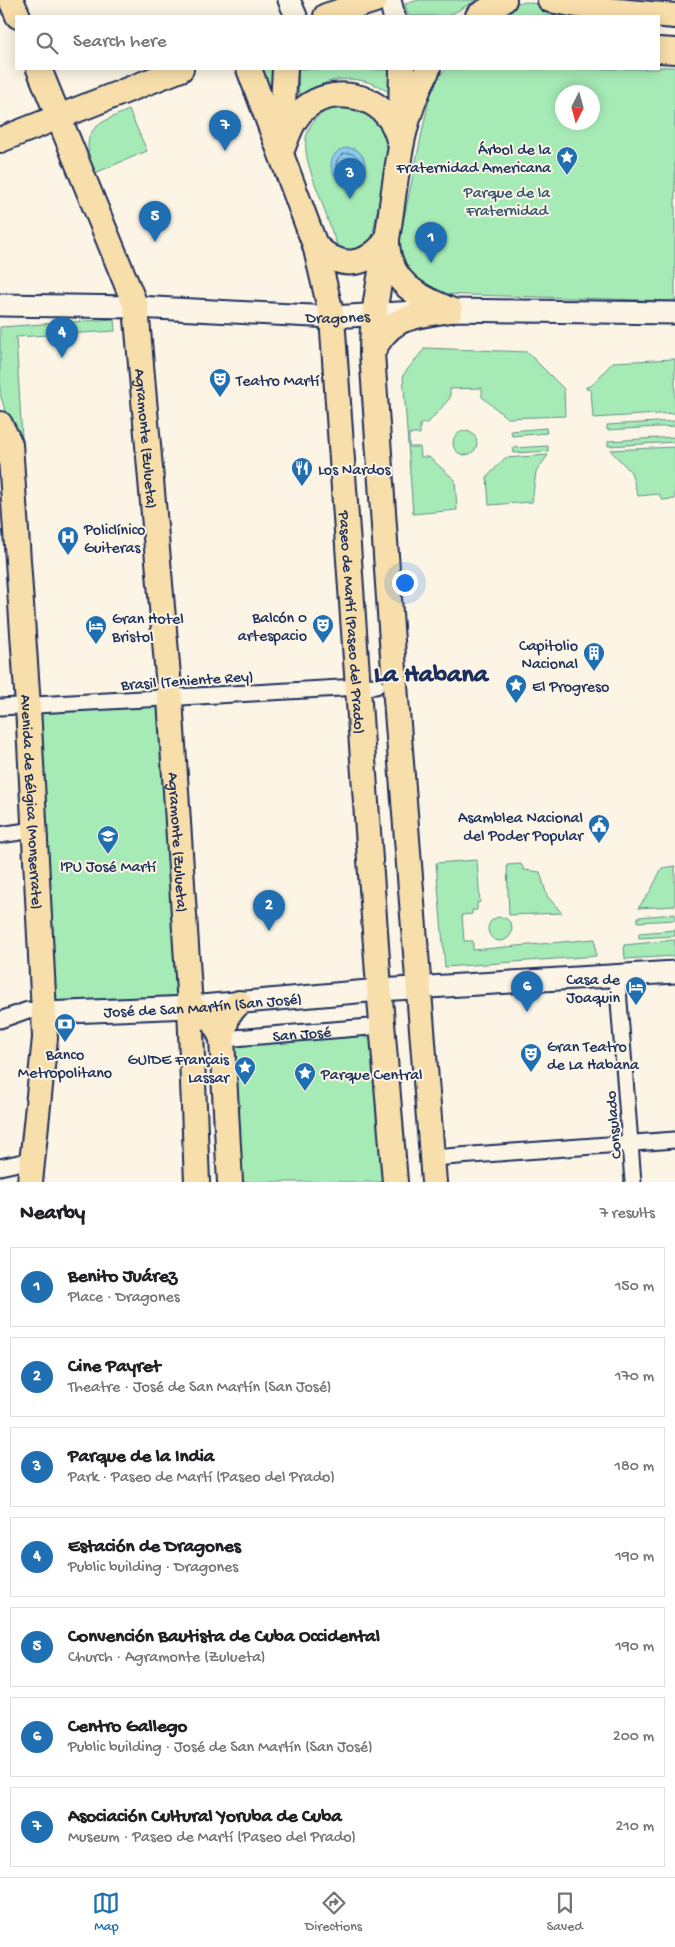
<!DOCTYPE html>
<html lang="en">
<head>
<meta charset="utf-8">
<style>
	:root { --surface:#fff; --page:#f6f6f6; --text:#202124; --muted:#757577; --line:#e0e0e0; --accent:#1f6fb2 }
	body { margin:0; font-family:"Gochi Hand",sans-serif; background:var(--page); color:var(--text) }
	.compass { position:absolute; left:555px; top:85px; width:45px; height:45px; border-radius:50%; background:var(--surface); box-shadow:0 2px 12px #0003; rotate:186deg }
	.you { position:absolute; left:404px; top:582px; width:18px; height:18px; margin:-12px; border:4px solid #fff; border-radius:50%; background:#1a73e8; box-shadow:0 0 0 8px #1a73e833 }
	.badge { display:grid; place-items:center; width:32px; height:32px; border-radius:50%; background:var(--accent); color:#fff; font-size:16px; font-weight:700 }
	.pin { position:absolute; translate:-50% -41px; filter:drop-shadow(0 1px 2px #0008) }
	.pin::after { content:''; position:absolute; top:26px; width:18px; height:15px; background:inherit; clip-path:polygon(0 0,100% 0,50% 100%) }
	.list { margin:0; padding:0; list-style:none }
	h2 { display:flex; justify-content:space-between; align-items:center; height:65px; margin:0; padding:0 20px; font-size:21px }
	h2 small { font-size:16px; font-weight:400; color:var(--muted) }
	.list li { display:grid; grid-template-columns:32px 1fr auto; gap:15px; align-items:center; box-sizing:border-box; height:80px; margin:0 10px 10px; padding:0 10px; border:1px solid var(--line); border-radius:0px }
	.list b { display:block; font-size:19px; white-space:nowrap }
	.list p { margin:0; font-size:16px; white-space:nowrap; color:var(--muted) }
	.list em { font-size:16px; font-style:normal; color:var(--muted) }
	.icon { flex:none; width:28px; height:28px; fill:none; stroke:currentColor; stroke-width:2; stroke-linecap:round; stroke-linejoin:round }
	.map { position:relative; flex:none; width:675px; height:1182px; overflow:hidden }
	.search { position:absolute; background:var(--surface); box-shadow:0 2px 12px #0003; left:15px; right:15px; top:15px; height:55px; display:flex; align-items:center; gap:12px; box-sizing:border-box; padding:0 18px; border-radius:0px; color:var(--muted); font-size:19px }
	.sheet { height:695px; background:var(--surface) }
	nav { display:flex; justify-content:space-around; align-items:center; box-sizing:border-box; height:70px; border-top:1px solid var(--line); background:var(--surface); font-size:14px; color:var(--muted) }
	nav a { display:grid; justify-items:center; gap:2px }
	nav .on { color:var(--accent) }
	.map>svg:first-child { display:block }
</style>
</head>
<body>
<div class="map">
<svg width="675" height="1182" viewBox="0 0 675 1182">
	<rect width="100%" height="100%" fill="#fcf5e5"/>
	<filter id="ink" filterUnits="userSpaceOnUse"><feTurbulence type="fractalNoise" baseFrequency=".02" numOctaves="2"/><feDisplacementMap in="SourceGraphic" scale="10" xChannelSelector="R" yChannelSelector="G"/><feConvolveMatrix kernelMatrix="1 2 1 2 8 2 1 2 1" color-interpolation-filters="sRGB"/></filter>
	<g filter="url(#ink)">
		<g fill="#a6ebb6" stroke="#608d8a" fill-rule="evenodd">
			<path d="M 419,0 L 477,0 L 448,16 L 408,16 L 405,4 Z"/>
			<path d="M 527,2 L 584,16 L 498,16 L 515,3 Z"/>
			<path d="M 659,67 L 675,67 L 675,301 L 435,294 L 407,277 L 397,251 L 431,90 L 436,81 L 446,69 L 659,69 ZM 562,92 L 592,92 L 592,122 L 562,122 Z"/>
			<path d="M 263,69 L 274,69 L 275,104 Z"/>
			<path d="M 298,69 L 398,70 L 393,96 C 376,80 346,74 323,84 C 314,88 306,97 299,104 Z"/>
			<path d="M 340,105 L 372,111 L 391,143 L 371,242 L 365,252 L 342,252 L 338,247 C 331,231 326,214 320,197 C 306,160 289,122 340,105 Z"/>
			<path d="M 129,110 L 147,151 L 95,173 C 78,131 93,125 129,110 Z"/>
			<path d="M 114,319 L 115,331 L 16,337 L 22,439 L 14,439 L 0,394 L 0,327 Z"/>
			<path d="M 425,348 L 527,352 L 564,389 L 565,416 L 507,418 L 482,397 L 482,388 L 450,389 L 450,398 L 428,423 L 420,424 L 420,434 L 409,434 L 409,447 L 420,447 L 421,457 L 429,457 L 455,480 L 457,510 L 413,514 L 403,375 Z"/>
			<path d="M 675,359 L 675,413 L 593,418 L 591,390 L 586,389 L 586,387 L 591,386 L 613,362 Z"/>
			<path d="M 675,421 L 675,426 L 607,430 L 607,425 Z"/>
			<path d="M 546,428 L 547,433 L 512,436 L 511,431 Z"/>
			<circle cx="465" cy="443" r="12"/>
			<path d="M 675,437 L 675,442 L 608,446 L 608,441 Z"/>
			<path d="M 548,446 L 548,451 L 514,453 L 513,448 Z"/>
			<path d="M 675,447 L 675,499 L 662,500 L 659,494 L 638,496 L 631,472 L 610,450 Z"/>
			<path d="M 548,455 L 536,472 L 532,502 L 489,505 L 487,477 L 505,458 Z"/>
			<path d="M 164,706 L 183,998 L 50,1004 L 33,712 Z"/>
			<path d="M 477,860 L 480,902 L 477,903 L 477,910 L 472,910 L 472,914 L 462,915 L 464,941 L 473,941 L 473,950 L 595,939 L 596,956 L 445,967 L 436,863 Z"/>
			<path d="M 521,864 L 524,870 L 540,872 L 547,896 L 562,913 L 509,915 L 507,865 Z"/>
			<path d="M 675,866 L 675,906 L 638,908 L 650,892 L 662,868 Z"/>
			<path d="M 675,914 L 675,920 L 638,922 L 638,917 Z"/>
			<circle cx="500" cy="929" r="12"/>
			<path d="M 675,930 L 675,936 L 639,938 L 639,933 Z"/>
			<path d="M 675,940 L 675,956 L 625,959 L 624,945 Z"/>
			<path d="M 360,1035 L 373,1041 L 384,1182 L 241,1182 L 229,1051 L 241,1041 Z"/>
		</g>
		<circle fill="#8ccbed" stroke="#5f8db4" cx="348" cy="165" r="17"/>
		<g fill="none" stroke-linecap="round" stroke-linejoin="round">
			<circle stroke="#486d97" stroke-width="1" cx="348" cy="165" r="12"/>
			<g stroke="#1b2f5e" stroke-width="19">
				<g id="street">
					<path d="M 0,707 L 376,686"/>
					<path d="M 0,835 L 33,830"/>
					<path d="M 617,976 L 633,1182"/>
					<path d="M 0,1020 L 28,1010 L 44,1013"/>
					<path id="s1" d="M 222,1039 L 382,1026"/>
					<path d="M 432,1158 L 675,1140"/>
					<path d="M 0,1167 L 32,1160"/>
				</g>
			</g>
			<g stroke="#1b2f5e" stroke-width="25">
				<g id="secondary">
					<path d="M 289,0 L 296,16"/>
					<path d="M 390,0 L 394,16"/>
					<path id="s2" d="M 0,305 L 136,307 L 332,317 L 450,310 L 675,313"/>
					<path id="s3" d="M 44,1013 L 190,1007 L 379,990 L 675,972"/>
				</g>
			</g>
			<g stroke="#1b2f5e" stroke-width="28">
				<g id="primary">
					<path d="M 11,0 L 18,16"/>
					<path d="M 550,0 L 604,10 L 675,16"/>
					<path d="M 326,16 L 375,0"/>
					<path d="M 478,16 L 504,0"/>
					<path d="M 659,50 L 675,51"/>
					<path id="s4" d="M 39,69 L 136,307 L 170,699 L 190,1007 L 197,1182"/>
					<path id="s5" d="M 249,69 L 315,245 L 332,317 L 378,974 L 395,1182"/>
					<path d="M 428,69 C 398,125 397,178 387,239 C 380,278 372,314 372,353 L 396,699 L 434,1182"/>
					<path d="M 401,116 L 402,69"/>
					<path d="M 281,139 L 285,69"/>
					<path d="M 0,140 L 181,69"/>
					<path d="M 281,152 C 287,138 292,119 305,108 C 329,88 370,92 389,118 C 395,125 397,134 400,143"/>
					<path d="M 387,244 C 390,284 418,296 450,310"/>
					<path d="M 315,245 C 339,270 366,268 387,240"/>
					<path d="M 372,353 C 390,315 412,317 450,310"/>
					<path id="s6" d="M 0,424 L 10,444 L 28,706 L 44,1013 L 45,1038 L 30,1182"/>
					<path d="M 190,1007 L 214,1021 L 222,1039 L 230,1182"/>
					<path d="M 222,1039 L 228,1014 L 239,1003"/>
				</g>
			</g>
			<use href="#street" stroke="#fcf5e5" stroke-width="15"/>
			<use href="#secondary" stroke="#fcf5e5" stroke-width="21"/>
			<use href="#primary" stroke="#f8deab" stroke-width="24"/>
		</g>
	</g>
	<defs>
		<g id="sight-pin" transform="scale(1.125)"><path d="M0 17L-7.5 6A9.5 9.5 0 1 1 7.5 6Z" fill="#1f6fb2" stroke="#fcf5e5"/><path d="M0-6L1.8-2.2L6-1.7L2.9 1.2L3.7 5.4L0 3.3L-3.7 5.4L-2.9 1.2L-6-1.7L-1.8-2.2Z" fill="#fff"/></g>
		<g id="theatre-pin" transform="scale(1.125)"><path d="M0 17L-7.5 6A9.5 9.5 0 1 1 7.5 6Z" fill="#1f6fb2" stroke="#fcf5e5"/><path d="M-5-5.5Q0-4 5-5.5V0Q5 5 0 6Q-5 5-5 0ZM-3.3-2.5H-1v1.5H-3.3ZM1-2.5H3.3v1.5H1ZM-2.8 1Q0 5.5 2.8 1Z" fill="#fff"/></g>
		<g id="restaurant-pin" transform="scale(1.125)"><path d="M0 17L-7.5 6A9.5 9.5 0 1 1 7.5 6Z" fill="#1f6fb2" stroke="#fcf5e5"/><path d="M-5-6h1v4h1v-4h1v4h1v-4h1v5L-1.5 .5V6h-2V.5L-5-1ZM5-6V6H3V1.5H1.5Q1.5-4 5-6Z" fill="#fff"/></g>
		<g id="hospital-pin" transform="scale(1.125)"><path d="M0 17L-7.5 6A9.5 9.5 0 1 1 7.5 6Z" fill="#1f6fb2" stroke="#fcf5e5"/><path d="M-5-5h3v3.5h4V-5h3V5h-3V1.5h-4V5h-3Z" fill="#fff"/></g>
		<g id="hotel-pin" transform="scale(1.125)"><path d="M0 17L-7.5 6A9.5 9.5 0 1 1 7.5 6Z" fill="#1f6fb2" stroke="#fcf5e5"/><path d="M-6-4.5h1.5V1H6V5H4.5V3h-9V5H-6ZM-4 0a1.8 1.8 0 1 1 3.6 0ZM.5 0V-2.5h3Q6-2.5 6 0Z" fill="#fff"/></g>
		<g id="building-pin" transform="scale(1.125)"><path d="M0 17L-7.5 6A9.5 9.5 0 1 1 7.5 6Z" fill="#1f6fb2" stroke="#fcf5e5"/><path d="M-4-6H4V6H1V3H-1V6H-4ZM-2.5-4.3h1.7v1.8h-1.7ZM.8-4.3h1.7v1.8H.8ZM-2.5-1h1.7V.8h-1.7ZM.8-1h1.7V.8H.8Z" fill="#fff"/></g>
		<g id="civic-pin" transform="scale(1.125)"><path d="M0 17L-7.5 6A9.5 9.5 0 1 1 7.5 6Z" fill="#1f6fb2" stroke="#fcf5e5"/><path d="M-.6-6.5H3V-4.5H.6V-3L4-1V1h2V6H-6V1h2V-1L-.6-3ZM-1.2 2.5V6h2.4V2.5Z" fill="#fff"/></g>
		<g id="school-pin" transform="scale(1.125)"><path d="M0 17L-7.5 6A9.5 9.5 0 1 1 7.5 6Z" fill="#1f6fb2" stroke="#fcf5e5"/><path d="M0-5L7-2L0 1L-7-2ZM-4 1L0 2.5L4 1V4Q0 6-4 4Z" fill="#fff"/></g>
		<g id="bank-pin" transform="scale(1.125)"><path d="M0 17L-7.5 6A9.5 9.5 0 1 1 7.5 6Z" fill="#1f6fb2" stroke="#fcf5e5"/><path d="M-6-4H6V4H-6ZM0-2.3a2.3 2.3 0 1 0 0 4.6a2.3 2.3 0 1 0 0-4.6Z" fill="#fff"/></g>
	</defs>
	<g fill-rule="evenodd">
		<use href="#sight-pin" x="567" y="157"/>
		<use href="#theatre-pin" x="220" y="379"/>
		<use href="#restaurant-pin" x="302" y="468"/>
		<use href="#hospital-pin" x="68" y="537"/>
		<use href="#theatre-pin" x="323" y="625"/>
		<use href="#hotel-pin" x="96" y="626"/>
		<use href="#building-pin" x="594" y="653"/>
		<use href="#sight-pin" x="516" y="685"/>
		<use href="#civic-pin" x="599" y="825"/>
		<use href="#school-pin" x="108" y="836"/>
		<use href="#hotel-pin" x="636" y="987"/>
		<use href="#bank-pin" x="65" y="1024"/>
		<use href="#theatre-pin" x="531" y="1054"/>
		<use href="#sight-pin" x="245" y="1067"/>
		<use href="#sight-pin" x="305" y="1073"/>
	</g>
	<g text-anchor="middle" stroke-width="4" stroke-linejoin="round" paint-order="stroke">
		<g font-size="16" fill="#1b2f5e" stroke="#fcf5e5" text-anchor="start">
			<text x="551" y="154" text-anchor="end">Árbol de la<tspan x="551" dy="18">Fraternidad Americana</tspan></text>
			<text x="236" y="385">Teatro Martí</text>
			<text x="318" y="474">Los Nardos</text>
			<text x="84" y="534">Policlínico<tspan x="84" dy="18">Guiteras</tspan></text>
			<text x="307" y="622" text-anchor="end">Balcón 0<tspan x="307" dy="18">artespacio</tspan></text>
			<text x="112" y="623">Gran Hotel<tspan x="112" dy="18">Bristol</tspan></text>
			<text x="578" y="650" text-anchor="end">Capitolio<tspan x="578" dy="18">Nacional</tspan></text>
			<text x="532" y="691">El Progreso</text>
			<text x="583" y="822" text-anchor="end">Asamblea Nacional<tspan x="583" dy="18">del Poder Popular</tspan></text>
			<text x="108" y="871" text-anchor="middle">IPU José Martí</text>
			<text x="620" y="984" text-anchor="end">Casa de<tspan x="620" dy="18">Joaquin</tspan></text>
			<text x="547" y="1051">Gran Teatro<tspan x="547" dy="18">de La Habana</tspan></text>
			<text x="65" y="1059" text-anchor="middle">Banco<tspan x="65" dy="18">Metropolitano</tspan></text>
			<text x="229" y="1064" text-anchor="end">GUIDE Français<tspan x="229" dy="18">Lassar</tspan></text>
			<text x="321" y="1079">Parque Central</text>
		</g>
		<g font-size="16" fill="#375570" stroke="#fcf5e5">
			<text x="507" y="197">Parque de la<tspan x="507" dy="18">Fraternidad</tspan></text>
		</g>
		<g font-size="16" fill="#1b2f5e" stroke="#fcf5e5">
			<text dy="6" stroke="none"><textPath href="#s2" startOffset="338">Dragones</textPath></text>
			<text dy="6" stroke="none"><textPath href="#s4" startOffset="389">Agramonte (Zulueta)</textPath></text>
			<text dy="6" stroke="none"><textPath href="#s5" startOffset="568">Paseo de Martí (Paseo del Prado)</textPath></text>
			<text transform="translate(187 679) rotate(-4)" y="6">Brasil (Teniente Rey)</text>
			<text dy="6" stroke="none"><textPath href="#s6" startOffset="381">Avenida de Bélgica (Monserrate)</textPath></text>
			<text dy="6" stroke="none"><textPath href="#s4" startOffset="794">Agramonte (Zulueta)</textPath></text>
			<text dy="6" stroke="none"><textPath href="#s3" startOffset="159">José de San Martín (San José)</textPath></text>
			<text dy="6" stroke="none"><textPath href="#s1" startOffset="80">San José</textPath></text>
			<text transform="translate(612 1125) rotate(-95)" y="6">Consulado</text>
		</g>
		<g font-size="26" font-weight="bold" fill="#1b2f5e" stroke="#fcf5e5">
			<text x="431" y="681">La Habana</text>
		</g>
	</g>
</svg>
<svg class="compass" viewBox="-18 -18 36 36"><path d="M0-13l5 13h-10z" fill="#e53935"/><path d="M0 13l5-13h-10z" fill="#757577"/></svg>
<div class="you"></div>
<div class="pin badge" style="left:431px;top:263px">1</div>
<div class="pin badge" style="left:269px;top:931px">2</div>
<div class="pin badge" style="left:350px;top:199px">3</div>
<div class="pin badge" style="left:62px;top:358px">4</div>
<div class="pin badge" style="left:155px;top:242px">5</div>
<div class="pin badge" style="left:527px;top:1012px">6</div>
<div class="pin badge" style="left:225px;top:151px">7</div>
<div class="search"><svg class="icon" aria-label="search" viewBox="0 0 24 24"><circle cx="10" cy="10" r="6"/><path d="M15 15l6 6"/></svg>Search here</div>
</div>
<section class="sheet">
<h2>Nearby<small>7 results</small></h2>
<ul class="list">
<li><span class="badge">1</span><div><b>Benito Juárez</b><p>Place · Dragones</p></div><em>150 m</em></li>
<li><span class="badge">2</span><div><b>Cine Payret</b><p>Theatre · José de San Martín (San José)</p></div><em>170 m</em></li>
<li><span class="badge">3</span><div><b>Parque de la India</b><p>Park · Paseo de Martí (Paseo del Prado)</p></div><em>180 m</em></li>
<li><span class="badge">4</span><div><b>Estación de Dragones</b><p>Public building · Dragones</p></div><em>190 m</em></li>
<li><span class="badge">5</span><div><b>Convención Bautista de Cuba Occidental</b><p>Church · Agramonte (Zulueta)</p></div><em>190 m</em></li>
<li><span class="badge">6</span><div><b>Centro Gallego</b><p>Public building · José de San Martín (San José)</p></div><em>200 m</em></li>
<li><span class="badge">7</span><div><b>Asociación Cultural Yoruba de Cuba</b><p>Museum · Paseo de Martí (Paseo del Prado)</p></div><em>210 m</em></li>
</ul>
</section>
<nav>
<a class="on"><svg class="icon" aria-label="map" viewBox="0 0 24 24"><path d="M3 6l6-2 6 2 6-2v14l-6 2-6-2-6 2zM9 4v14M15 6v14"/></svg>Map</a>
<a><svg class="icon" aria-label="directions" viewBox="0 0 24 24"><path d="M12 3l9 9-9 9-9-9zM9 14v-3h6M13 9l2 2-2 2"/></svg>Directions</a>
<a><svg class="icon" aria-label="saved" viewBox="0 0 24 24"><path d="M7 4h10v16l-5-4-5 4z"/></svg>Saved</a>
</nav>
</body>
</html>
